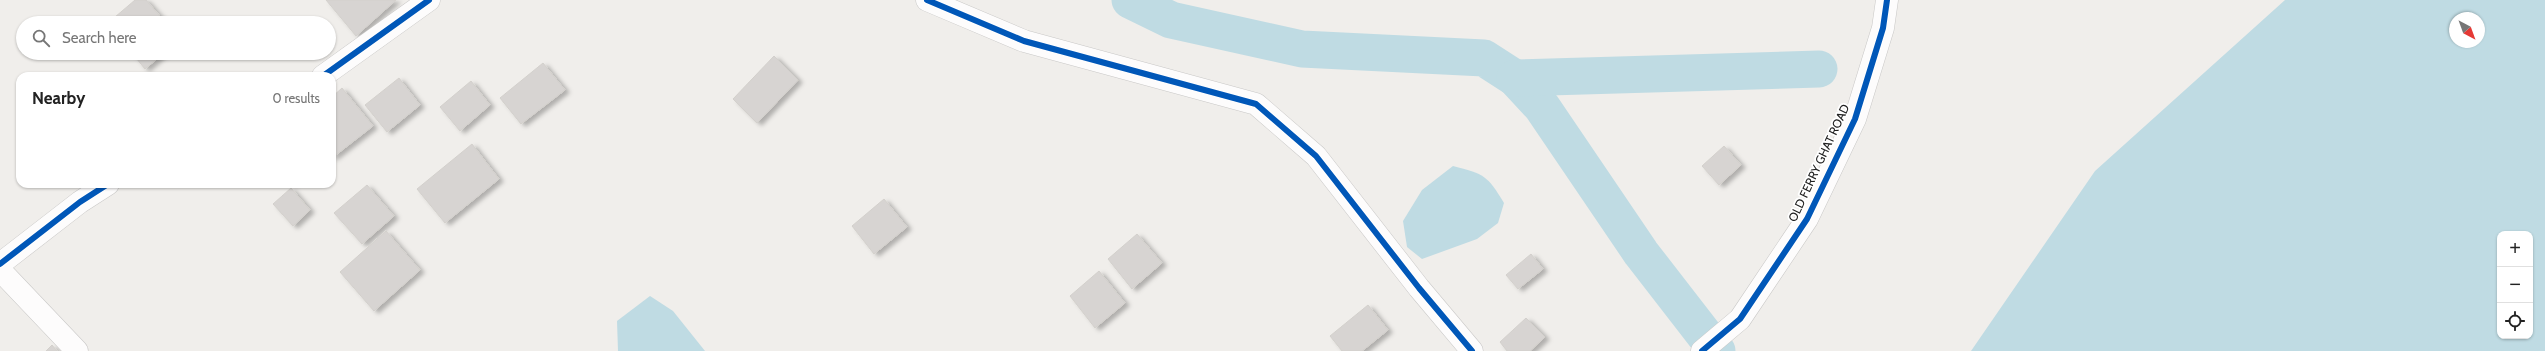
<!DOCTYPE html>
<html lang="en">
<head>
<meta charset="utf-8">
<style>
	:root { --surface:#fff; --page:#f6f6f6; --text:#222; --muted:#767676; --line:#e0e0e0 }
	body { margin:0; font-family:Cabin,sans-serif; background:var(--page); color:var(--text) }
	.controls { position:absolute; right:12px; bottom:12px; display:grid; overflow:hidden; border-radius:8px; box-shadow:0 1px 3px #0004 }
	.controls button { width:36px; height:36px; display:grid; place-items:center; padding:0; border:0; border-bottom:1px solid var(--line); background:var(--surface); color:var(--text); font:20px sans-serif }
	.compass { position:absolute; left:2449px; top:12px; width:36px; height:36px; border-radius:50%; background:var(--surface); box-shadow:0 1px 3px #0004; rotate:139deg }
	.list { margin:0; padding:0; list-style:none }
	h2 { display:flex; justify-content:space-between; align-items:center; height:52px; margin:0; padding:0 16px; font-size:17px }
	h2 small { font-size:13px; font-weight:400; color:var(--muted) }
	.icon { flex:none; width:22px; height:22px; fill:none; stroke:currentColor; stroke-width:2; stroke-linecap:round; stroke-linejoin:round }
	.map { position:relative; flex:none; width:2545px; height:351px; overflow:hidden }
	.search { position:absolute; background:var(--surface); box-shadow:0 1px 3px #0004; left:16px; top:16px; width:320px; height:44px; display:flex; align-items:center; gap:10px; box-sizing:border-box; padding:0 14px; border-radius:22px; color:var(--muted); font-size:15px }
	.panel { position:absolute; background:var(--surface); box-shadow:0 1px 3px #0004; left:16px; top:72px; width:320px; height:116px; border-radius:12px }
	.map>svg:first-child { display:block }
</style>
</head>
<body>
<div class="map">
<svg width="2545" height="351" viewBox="0 0 2545 351">
	<defs>
		<filter id="shadow"><feDropShadow dx="4.5" dy="2.5" stdDeviation="2" flood-color="#0004"/></filter>
	</defs>
	<rect width="100%" height="100%" fill="#f0eeeb"/>
	<g fill="#bfdbe3" fill-rule="evenodd">
		<path d="M 2285,0 L 2545,0 L 2545,351 L 1971,351 L 2095,171 ZM 2455,18 L 2479,18 L 2479,42 L 2455,42 ZM 2500,234 L 2530,234 L 2530,336 L 2500,336 Z"/>
		<path d="M 1453,166 C 1484,174 1487,175 1504,203 L 1498,223 L 1477,239 L 1422,259 L 1407,247 L 1403,221 L 1422,190 Z"/>
		<path d="M 650,296 L 673,311 L 705,351 L 618,351 L 617,321 Z"/>
	</g>
	<g fill="none" stroke-linecap="round" stroke-linejoin="round">
		<g stroke="#bfdbe3" stroke-width="37">
			<path d="M 1130,0 L 1171,20 L 1302,49 L 1484,58 L 1515,78 L 1542,107 L 1641,253 L 1717,351"/>
			<path d="M 1515,78 L 1819,69"/>
		</g>
	</g>
	<g fill="#d7d4d2" stroke="#d3d0cc" filter="url(#shadow)">
		<path d="M 135,0 L 146,0 L 166,23 L 108,23 Z"/>
		<path d="M 326,0 L 396,0 L 356,36 Z"/>
		<path d="M 132,53 L 164,53 L 145,69 Z"/>
		<path d="M 774,56 L 798,80 L 757,123 L 733,99 Z"/>
		<path d="M 543,63 L 565,90 L 521,124 L 500,98 Z"/>
		<path d="M 399,78 L 420,105 L 387,132 L 365,105 Z"/>
		<path d="M 471,81 L 490,105 L 460,131 L 440,107 Z"/>
		<path d="M 342,88 L 373,126 L 332,158 L 332,97 Z"/>
		<path d="M 472,144 L 499,179 L 445,223 L 417,189 Z"/>
		<path d="M 1724,146 L 1741,165 L 1719,185 L 1702,166 Z"/>
		<path d="M 367,185 L 394,216 L 362,244 L 334,213 Z"/>
		<path d="M 291,188 L 310,210 L 293,226 L 273,204 Z"/>
		<path d="M 884,199 L 907,227 L 874,254 L 852,226 Z"/>
		<path d="M 386,231 L 420,270 L 374,311 L 340,272 Z"/>
		<path d="M 1137,234 L 1162,263 L 1132,289 L 1108,259 Z"/>
		<path d="M 1531,254 L 1543,269 L 1518,289 L 1506,275 Z"/>
		<path d="M 1099,271 L 1125,303 L 1095,328 L 1070,296 Z"/>
		<path d="M 1368,305 L 1388,330 L 1362,351 L 1342,351 L 1330,336 Z"/>
		<path d="M 1526,318 L 1545,337 L 1530,351 L 1507,351 L 1500,342 Z"/>
		<path d="M 52,345 L 57,351 L 46,351 Z"/>
	</g>
	<g fill="none" stroke-linecap="round" stroke-linejoin="round">
		<g stroke="#c9c8c7" stroke-width="23">
			<g id="minor">
				<path d="M 927,0 L 1024,41 L 1256,104 L 1316,156 L 1419,288 L 1472,351"/>
				<path d="M 323,76 L 429,0"/>
				<path d="M 0,264 L 80,202 L 108,184"/>
				<path d="M 0,270 L 77,351"/>
				<path d="M 1702,351 L 1740,319 L 1807,219 L 1855,119 L 1883,28 L 1887,0"/>
			</g>
		</g>
		<use href="#minor" stroke="#fdfcfc" stroke-width="22"/>
		<g stroke="#fff" stroke-width="8">
			<g id="cycleway">
				<path d="M 927,0 L 1024,41 L 1256,104 L 1316,156 L 1419,288 L 1472,351"/>
				<path d="M 323,76 L 429,0"/>
				<path d="M 0,264 L 80,202 L 108,184"/>
				<path d="M 1702,351 L 1740,319 L 1807,219 L 1855,119 L 1883,28 L 1887,0"/>
			</g>
		</g>
		<use href="#cycleway" stroke="#0057b8" stroke-width="6"/>
	</g>
	<g text-anchor="middle" stroke-width="3.5" stroke-linejoin="round" paint-order="stroke">
		<g font-size="12" fill="#222" stroke="#fff">
			<text transform="translate(1819 163) rotate(-65)" y="4">OLD FERRY GHAT ROAD</text>
		</g>
	</g>
</svg>
<div class="controls">
<button>+</button>
<button>−</button>
<button><svg class="icon" aria-label="locate" viewBox="0 0 24 24"><circle cx="12" cy="12" r="6"/><path d="M12 2v4M12 18v4M2 12h4M18 12h4"/></svg></button>
</div>
<svg class="compass" viewBox="-18 -18 36 36"><path d="M0-13l5 13h-10z" fill="#e53935"/><path d="M0 13l5-13h-10z" fill="#767676"/></svg>
<div class="search"><svg class="icon" aria-label="search" viewBox="0 0 24 24"><circle cx="10" cy="10" r="6"/><path d="M15 15l6 6"/></svg>Search here</div>
<section class="panel">
<h2>Nearby<small>0 results</small></h2>
<ul class="list">
</ul>
</section>
</div>
</body>
</html>
